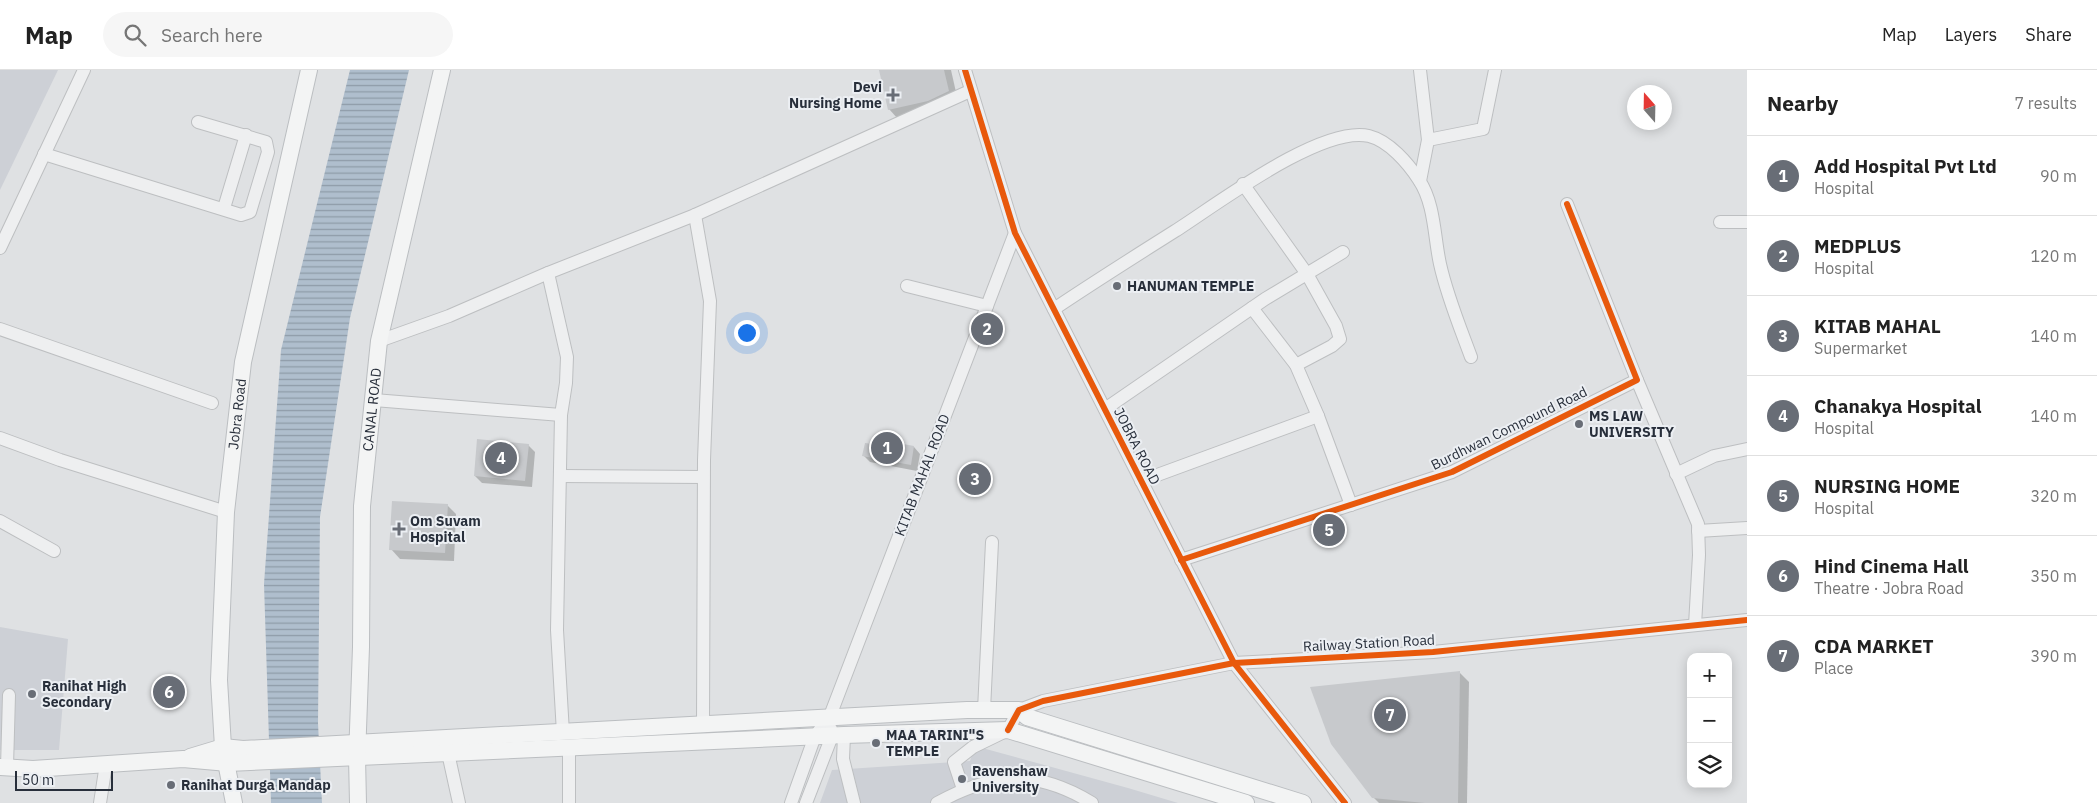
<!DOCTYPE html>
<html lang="en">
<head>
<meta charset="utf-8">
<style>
	:root { --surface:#fff; --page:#f6f6f6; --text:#222; --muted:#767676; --line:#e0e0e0; --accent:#686d76 }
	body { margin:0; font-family:"IBM Plex Sans",sans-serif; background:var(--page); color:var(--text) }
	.controls { position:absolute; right:15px; bottom:15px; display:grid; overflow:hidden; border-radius:10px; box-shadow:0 2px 12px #0003 }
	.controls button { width:45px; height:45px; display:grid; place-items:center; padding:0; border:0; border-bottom:1px solid var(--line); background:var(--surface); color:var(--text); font:25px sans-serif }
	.compass { position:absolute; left:1627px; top:15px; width:45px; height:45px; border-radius:50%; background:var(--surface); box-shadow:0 2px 12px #0003; rotate:340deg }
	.scale { position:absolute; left:15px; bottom:12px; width:98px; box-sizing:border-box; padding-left:5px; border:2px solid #282f3b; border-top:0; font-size:14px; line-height:18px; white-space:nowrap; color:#282f3b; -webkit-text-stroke:4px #eceff3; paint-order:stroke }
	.you { position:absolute; left:746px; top:262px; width:18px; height:18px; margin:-12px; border:4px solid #fff; border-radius:50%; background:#1a73e8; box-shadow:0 0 0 8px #1a73e833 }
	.badge { display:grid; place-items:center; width:32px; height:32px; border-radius:50%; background:var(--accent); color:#fff; font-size:16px; font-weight:700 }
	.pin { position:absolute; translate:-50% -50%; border:2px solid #fff; box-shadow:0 1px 5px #0006 }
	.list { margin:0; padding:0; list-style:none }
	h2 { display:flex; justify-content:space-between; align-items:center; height:65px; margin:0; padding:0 20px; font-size:21px }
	h2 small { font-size:16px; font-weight:400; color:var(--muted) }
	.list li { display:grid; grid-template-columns:32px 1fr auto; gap:15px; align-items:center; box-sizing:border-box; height:80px; padding:0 20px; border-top:1px solid var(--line) }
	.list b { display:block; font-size:19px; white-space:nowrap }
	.list p { margin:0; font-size:16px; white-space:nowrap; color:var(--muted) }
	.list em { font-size:16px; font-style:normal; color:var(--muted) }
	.icon { flex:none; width:28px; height:28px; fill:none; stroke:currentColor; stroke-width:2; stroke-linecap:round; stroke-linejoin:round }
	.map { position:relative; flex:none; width:1747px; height:733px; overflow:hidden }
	header { display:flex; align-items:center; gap:30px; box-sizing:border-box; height:70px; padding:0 25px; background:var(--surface); border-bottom:1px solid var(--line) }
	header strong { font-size:24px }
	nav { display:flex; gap:28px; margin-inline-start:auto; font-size:18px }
	.search { width:350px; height:45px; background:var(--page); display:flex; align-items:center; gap:12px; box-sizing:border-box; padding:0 18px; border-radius:28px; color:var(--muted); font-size:19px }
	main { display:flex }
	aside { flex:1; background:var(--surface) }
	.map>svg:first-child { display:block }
</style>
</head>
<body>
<header>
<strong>Map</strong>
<div class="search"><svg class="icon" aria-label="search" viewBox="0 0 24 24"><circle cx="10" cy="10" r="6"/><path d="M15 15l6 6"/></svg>Search here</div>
<nav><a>Map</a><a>Layers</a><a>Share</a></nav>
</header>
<main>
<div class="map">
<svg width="1747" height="733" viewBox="0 0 1747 733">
	<defs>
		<pattern id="water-rules" width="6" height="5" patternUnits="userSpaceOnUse" patternTransform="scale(1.25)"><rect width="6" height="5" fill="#afbecd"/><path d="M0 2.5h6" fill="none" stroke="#8e9ba8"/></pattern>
	</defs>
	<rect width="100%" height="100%" fill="#dfe1e3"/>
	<g fill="#cdd0d6">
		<path d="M 0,0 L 58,0 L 0,120 Z"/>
		<path d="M 0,557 L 68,569 L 59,680 L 0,680 Z"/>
		<path d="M 975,676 L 1128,718 L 1178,733 L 820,733 L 832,700 L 970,691 Z"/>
	</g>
	<path fill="url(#water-rules)" d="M 350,0 L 409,0 L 350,248 L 320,447 L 318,653 L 322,733 L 271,733 L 264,514 L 281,280 Z"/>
	<g fill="#0003">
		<path d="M 880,0 L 951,0 L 958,31 L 898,49 L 889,39 Z"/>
		<path d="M 528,375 L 535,382 L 532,417 L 482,413 L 475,406 Z"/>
		<path d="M 914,377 L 920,384 L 917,401 L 870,392 L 863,385 Z"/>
		<path d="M 447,435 L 456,444 L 454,491 L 400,489 L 391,479 Z"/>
		<path d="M 1460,603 L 1469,612 L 1467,733 L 1379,733 L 1373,727 Z"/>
	</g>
	<g fill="#c7c9cc">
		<path d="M 879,0 L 944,0 L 949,21 L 928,31 L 888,40 Z"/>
		<path d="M 477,369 L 529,374 L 525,411 L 474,406 Z"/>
		<path d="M 881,370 L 914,376 L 911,395 L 862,386 L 865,373 L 880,375 Z"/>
		<path d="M 392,431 L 448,434 L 445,483 L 389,480 Z"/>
		<path d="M 1460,601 L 1458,733 L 1425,733 L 1372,728 L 1331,674 L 1310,617 Z"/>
	</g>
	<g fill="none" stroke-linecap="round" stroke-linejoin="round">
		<g stroke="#bdbfc1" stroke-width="14">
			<g id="minor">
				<path d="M 965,0 L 1015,163 L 1234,593 L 1345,733"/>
				<path d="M 1420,0 L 1428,70 L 1420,111"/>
				<path d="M 1428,70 L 1483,59 L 1495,0"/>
				<path d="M 44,84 L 241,145 L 250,142 L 268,82 L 266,72 L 198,52"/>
				<path d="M 1243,114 L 1307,204 L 1336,256 L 1340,269 L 1332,276 L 1296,295"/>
				<path d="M 224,138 L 246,65"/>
				<path d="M 695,145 L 710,231 L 704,390 L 703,656"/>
				<path d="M 1720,152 L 1747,152"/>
				<path d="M 0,178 L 84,0"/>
				<path d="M 548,203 L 567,287 L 566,313 L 561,345 L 557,560 L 563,663"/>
				<path d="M 907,216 L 987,236"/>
				<path d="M 1252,238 L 1296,295 L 1318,346 L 1351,435"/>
				<path d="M 1054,239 C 1094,212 1134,187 1175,161 C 1216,135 1321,55 1369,66 C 1389,71 1408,93 1419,110 C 1435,134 1434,167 1440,194 C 1447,226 1460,257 1471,287"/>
				<path d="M 0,259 L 212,333"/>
				<path d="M 379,271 L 449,246 L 548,203 L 695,145 L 970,21"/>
				<path d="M 1637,310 L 1698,454 L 1699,485 L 1695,555"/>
				<path d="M 374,330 L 561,345"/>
				<path d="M 1105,339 L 1265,229 L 1343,182"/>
				<path d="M 0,368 L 60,390 L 226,442"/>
				<path d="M 1676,404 L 1714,386 L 1747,379"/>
				<path d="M 561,406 L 703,407"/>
				<path d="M 1141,411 L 1318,346"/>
				<path d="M 0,451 L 54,481"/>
				<path d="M 1698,461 L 1747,458"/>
				<path d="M 1181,490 L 1452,402 L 1637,310 L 1567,134"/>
				<path d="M 984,640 L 992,472"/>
				<path d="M 844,665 L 843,689 L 854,733"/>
				<path d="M 569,678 L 569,733"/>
				<path d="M 448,683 L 459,733"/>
				<path d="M 7,697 L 9,625"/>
				<path d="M 963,719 L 954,692 L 973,677 L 1008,660 L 1019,640 L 1043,631 L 1234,593 L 1433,582 L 1747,550"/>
				<path d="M 100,733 L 106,694"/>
				<path d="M 791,733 L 815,666 L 830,646 L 1015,163"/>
				<path d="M 806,733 L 832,666 L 831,659"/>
				<path d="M 937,733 C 993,702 1036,699 1092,733"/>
			</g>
		</g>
		<g stroke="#bbbec1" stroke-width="18">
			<g id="major">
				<path d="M 190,687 L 223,677 L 243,679 L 967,640 L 1019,640 L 1027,647 L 1303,733"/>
				<path d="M 0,697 L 33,699 L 183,689 L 228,693 L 844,665 L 1008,660 L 1246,733"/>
				<path id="s1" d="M 234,733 L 223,677 L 219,610 L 226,442 L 243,292 L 309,0"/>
				<path id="s2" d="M 358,733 L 357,687 L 361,577 L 362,436 L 379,271 L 442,0"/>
			</g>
		</g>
		<use href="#minor" stroke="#eeeff0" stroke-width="12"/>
		<use href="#major" stroke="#f3f4f4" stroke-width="16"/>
		<g stroke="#eceff3" stroke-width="9">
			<g id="cycleway">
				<path d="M 965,0 L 1015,163 L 1234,593 L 1345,733"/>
				<path d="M 1181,490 L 1452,402 L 1637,310 L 1567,134"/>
				<path d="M 1008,660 L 1019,640 L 1043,631 L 1234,593 L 1433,582 L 1747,550"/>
			</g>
		</g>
		<use href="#cycleway" stroke="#e8590c" stroke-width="6"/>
	</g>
	<g fill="#686d76" stroke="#eceff3" stroke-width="2">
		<path d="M890.5 17.5h5v5h5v5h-5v5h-5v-5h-5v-5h5z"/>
		<circle cx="1117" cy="216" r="5"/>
		<circle cx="1579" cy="354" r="5"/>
		<path d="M396.5 451.5h5v5h5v5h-5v5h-5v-5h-5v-5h5z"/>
		<circle cx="32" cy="624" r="5"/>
		<circle cx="876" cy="673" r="5"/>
		<circle cx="962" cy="709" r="5"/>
		<circle cx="171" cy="715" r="5"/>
	</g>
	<g text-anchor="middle" stroke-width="4" stroke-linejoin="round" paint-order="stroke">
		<g font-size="14" font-weight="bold" fill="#282f3b" stroke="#eceff3" text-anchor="start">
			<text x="882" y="22" text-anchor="end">Devi<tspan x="882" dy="16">Nursing Home</tspan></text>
			<text x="1127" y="221">HANUMAN TEMPLE</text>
			<text x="1589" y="351">MS LAW<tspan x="1589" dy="16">UNIVERSITY</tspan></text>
			<text x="410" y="456">Om Suvam<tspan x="410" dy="16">Hospital</tspan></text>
			<text x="42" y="621">Ranihat High<tspan x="42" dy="16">Secondary</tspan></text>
			<text x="886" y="670">MAA TARINI"S<tspan x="886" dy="16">TEMPLE</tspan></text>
			<text x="972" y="706">Ravenshaw<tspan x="972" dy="16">University</tspan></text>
			<text x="181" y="720">Ranihat Durga Mandap</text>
		</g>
		<g font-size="14" fill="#282f3b" stroke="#eceff3">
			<text dy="5" stroke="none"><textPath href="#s2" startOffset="394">CANAL ROAD</textPath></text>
			<text dy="5" stroke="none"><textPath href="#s1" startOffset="391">Jobra Road</textPath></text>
			<text transform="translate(1509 358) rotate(-26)" y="5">Burdhwan Compound Road</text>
			<text transform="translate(1137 376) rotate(63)" y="5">JOBRA ROAD</text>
			<text transform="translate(922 405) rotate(-69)" y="5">KITAB MAHAL ROAD</text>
			<text transform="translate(1369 573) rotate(-3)" y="5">Railway Station Road</text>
		</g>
	</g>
</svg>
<div class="controls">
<button>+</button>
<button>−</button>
<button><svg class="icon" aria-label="layers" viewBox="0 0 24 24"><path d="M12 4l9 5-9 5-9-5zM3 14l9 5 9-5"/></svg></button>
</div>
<svg class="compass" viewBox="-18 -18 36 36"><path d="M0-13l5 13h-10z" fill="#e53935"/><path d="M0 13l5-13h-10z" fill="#767676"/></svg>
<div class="scale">50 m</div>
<div class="you"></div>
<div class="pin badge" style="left:887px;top:378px">1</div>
<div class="pin badge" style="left:987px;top:259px">2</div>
<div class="pin badge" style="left:975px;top:409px">3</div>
<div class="pin badge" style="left:501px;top:388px">4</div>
<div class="pin badge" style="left:1329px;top:460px">5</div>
<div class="pin badge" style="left:169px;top:622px">6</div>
<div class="pin badge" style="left:1390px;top:645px">7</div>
</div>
<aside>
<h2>Nearby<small>7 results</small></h2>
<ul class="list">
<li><span class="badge">1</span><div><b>Add Hospital Pvt Ltd</b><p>Hospital</p></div><em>90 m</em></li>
<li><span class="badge">2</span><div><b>MEDPLUS</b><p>Hospital</p></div><em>120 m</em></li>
<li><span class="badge">3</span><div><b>KITAB MAHAL</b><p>Supermarket</p></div><em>140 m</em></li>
<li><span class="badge">4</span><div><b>Chanakya Hospital</b><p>Hospital</p></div><em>140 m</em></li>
<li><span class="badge">5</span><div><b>NURSING HOME</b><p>Hospital</p></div><em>320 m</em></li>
<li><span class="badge">6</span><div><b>Hind Cinema Hall</b><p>Theatre · Jobra Road</p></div><em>350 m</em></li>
<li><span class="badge">7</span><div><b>CDA MARKET</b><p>Place</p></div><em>390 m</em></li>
</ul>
</aside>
</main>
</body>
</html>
